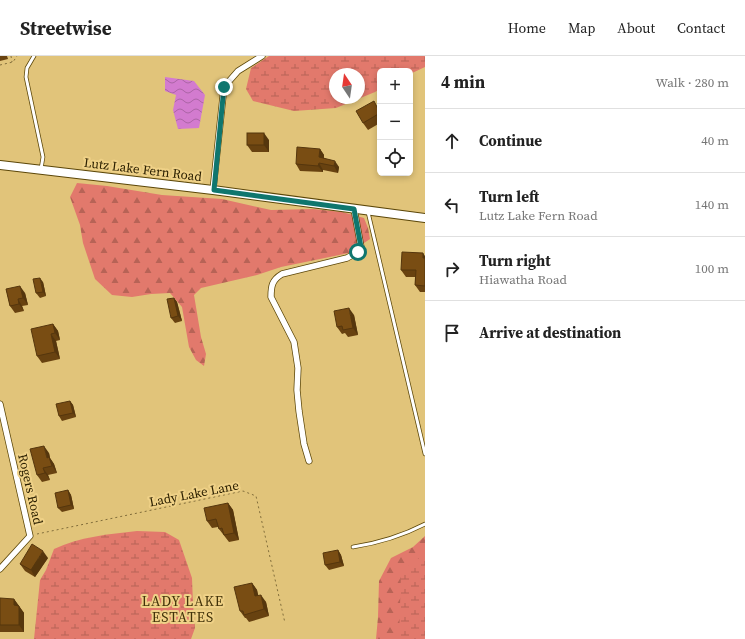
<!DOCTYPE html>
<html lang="en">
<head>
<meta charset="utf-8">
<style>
	:root { --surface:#fff; --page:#f6f6f6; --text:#222; --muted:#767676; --line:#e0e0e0 }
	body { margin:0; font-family:"Source Serif 4",serif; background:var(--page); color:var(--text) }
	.controls { position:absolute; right:12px; top:12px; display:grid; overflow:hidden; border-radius:6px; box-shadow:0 2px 6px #0003 }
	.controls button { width:36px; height:36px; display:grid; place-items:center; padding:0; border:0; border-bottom:1px solid var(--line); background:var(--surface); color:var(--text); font:20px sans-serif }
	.compass { position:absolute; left:329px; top:12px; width:36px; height:36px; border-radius:50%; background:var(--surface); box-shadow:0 2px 6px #0003; rotate:347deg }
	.stop { position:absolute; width:12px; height:12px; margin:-9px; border:3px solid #0f766e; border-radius:50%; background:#fff }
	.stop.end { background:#0f766e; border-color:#fff; box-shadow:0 1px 4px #0008 }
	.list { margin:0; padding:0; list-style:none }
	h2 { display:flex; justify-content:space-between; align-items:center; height:52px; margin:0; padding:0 16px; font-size:17px }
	h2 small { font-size:13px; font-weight:400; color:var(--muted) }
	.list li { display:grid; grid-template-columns:26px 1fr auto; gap:12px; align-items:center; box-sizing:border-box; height:64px; padding:0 16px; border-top:1px solid var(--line) }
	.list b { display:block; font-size:15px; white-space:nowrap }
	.list p { margin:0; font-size:13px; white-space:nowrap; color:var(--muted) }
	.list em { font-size:13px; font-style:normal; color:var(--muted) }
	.icon { flex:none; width:22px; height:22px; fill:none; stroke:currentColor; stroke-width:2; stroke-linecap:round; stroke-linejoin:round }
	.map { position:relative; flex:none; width:425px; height:583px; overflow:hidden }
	header { display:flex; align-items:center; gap:24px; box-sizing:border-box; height:56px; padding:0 20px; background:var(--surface); border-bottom:1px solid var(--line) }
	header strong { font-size:19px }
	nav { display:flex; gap:22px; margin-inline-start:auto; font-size:14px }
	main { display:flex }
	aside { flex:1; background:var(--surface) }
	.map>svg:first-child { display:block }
</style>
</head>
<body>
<header>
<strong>Streetwise</strong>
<nav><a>Home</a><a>Map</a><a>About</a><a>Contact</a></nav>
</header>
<main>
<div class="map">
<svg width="425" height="583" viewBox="0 0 425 583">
	<defs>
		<pattern id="forest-firs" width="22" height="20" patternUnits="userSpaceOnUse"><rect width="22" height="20" fill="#e2796c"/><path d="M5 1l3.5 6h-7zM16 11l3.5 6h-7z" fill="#b76356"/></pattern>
		<pattern id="wetland-marsh" width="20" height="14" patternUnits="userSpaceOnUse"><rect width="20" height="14" fill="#e2796c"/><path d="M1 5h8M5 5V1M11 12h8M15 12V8" fill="none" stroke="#b76356"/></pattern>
		<pattern id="water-waves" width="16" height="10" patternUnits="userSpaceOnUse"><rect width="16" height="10" fill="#d37bcf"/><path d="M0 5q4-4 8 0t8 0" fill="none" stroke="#ab64a6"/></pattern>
	</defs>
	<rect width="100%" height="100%" fill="#e1c47a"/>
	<g fill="url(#forest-firs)">
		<path d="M 77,127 L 107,130 L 162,139 L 222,143 L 271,154 L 313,153 L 342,156 L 364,162 L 368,172 L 370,183 L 349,197 L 281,211 L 257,219 L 201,232 L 194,239 L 201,281 L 206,298 L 204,310 L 196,304 L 189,291 L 182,251 L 170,237 L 151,238 L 132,241 L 112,239 L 95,223 L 83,187 L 80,169 L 70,141 Z"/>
		<path d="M 425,480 L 425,583 L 376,583 L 378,561 L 379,525 L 391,502 L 413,491 Z"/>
	</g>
	<g fill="url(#wetland-marsh)" fill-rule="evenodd">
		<path d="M 269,0 L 425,0 L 425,11 L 410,18 L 410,15 L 380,15 L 380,33 L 375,36 L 336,52 L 294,55 L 253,45 L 246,33 L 251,12 ZM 335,18 L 359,18 L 359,42 L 335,42 Z"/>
		<path d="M 137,475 L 165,476 L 179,484 L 192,522 L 193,548 L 195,572 L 191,583 L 34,583 L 40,524 L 46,514 L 54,493 C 79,481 109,478 137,475 Z"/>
		<path d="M 425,497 L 425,583 L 399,583 L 401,516 Z"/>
	</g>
	<path fill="url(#water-waves)" d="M 165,21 L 194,25 L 205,39 L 199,72 L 178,73 L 173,54 L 176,39 L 165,35 Z"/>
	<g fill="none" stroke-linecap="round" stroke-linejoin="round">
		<g stroke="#5b4608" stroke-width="4.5">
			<g id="lane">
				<path d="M 34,0 L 27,12 L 26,21 L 43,101 L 41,113"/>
				<path d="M 368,156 L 425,398"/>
				<path d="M 353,491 C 378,487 402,480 425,468"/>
			</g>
		</g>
		<g stroke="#5b4608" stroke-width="7">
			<g id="street">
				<path d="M 213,134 L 224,31 L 238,15 L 262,0"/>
				<path d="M 0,348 L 30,480 L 0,513"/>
				<path d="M 309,405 L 304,388 L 299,355 L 297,334 L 298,312 L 294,286 L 271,241 C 271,230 272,224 282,218 L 347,202 L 358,196 L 361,191 L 354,153"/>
			</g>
		</g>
		<g stroke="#5b4608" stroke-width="10">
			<path id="secondary" d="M 0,109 L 213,134 L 425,162"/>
		</g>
		<g stroke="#816d3a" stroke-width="1" stroke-dasharray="2 3" stroke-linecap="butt">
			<path d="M 11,0 L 12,6"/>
			<path d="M 0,9 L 13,6 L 17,0"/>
			<path d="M 37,478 L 243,435 L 256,440 L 285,567"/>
		</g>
		<use href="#lane" stroke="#fff" stroke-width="3"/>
		<use href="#street" stroke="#fff" stroke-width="5.5"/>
		<use href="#secondary" stroke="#fff" stroke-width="8"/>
	</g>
	<g fill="#684210">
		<path d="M 0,0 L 7,0 L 8,3 L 0,5 Z"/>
		<path d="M 379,52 L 380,55 L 380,67 L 368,74 L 363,67 Z"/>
		<path d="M 269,84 L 269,96 L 252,96 L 247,89 Z"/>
		<path d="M 320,93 L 324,99 L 324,102 L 339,111 L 338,117 L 323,114 L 323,116 L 300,115 L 296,108 Z"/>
		<path d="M 425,200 L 425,236 L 420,236 L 415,229 L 415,221 L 406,221 L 401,214 Z"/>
		<path d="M 43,226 L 46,240 L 40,242 L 36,237 Z"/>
		<path d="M 6,233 L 25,237 L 28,249 L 22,250 L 24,255 L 15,257 L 10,250 Z"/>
		<path d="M 174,242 L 177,246 L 182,265 L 175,267 L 171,262 Z"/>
		<path d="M 354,259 L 358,279 L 348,281 L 345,277 L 342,278 L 337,271 Z"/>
		<path d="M 53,268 L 58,275 L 60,284 L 56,285 L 60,303 L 42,307 L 37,300 Z"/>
		<path d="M 70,345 L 73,349 L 76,361 L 62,365 L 59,360 Z"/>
		<path d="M 49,397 L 50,402 L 54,408 L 57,417 L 48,419 L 50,424 L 42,426 L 37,419 Z"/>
		<path d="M 68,434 L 71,439 L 74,453 L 62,456 L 58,452 Z"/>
		<path d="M 228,447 L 233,454 L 239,484 L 229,486 L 219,473 L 218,471 L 212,472 L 207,465 Z"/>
		<path d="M 338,494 L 341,499 L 344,510 L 329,514 L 325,509 Z"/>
		<path d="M 48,502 L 35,521 L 25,515 L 20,508 Z"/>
		<path d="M 252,527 L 257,534 L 258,540 L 266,546 L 269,560 L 249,566 L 246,562 L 245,562 L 240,555 Z"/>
		<path d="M 14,543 L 24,557 L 24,576 L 0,576 L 0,560 Z"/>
	</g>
	<g fill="#55360d">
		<path d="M 264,77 L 269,84 L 269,96 L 264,89 Z"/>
		<path d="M 320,93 L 324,99 L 323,108 L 319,101 Z"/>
		<path d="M 335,105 L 339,111 L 338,117 L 334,110 Z"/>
		<path d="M 319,107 L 323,114 L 323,116 L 318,110 Z"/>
		<path d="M 423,197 L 425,200 L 425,205 L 423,202 Z"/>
		<path d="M 40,222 L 43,226 L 46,240 L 43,236 Z"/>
		<path d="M 20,230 L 25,237 L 28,249 L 23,242 Z"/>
		<path d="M 174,242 L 177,246 L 182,265 L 178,260 Z"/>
		<path d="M 18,243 L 22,250 L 24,255 L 19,248 Z"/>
		<path d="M 349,252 L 354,259 L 358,279 L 353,272 Z"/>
		<path d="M 53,268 L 58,275 L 60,284 L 55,277 Z"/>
		<path d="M 51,278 L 56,285 L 60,303 L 55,296 Z"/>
		<path d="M 70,345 L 73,349 L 76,361 L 73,357 Z"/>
		<path d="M 44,390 L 49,397 L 50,402 L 54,408 L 57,417 L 47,402 Z"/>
		<path d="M 43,412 L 48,419 L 50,424 L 45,417 Z"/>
		<path d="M 68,434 L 71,439 L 74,453 L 71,449 Z"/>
		<path d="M 228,447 L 233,454 L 239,484 L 234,477 Z"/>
		<path d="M 338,494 L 341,499 L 344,510 L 340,506 Z"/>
		<path d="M 43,495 L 48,502 L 35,521 L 31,514 Z"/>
		<path d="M 252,527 L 257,534 L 260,547 L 255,540 Z"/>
		<path d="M 261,539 L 266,546 L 269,560 L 264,553 Z"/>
		<path d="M 14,543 L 24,557 L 24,576 L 19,569 L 14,549 Z"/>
	</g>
	<g fill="#794d13" stroke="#55360d">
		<path d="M 374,45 L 380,57 L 363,67 L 356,55 Z"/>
		<rect x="247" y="77" width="17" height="12"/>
		<path d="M 297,91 L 320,93 L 319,101 L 335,105 L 334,110 L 319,107 L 318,110 L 296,108 Z"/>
		<path d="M 402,196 L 423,197 L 423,202 L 425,202 L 425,230 L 415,229 L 416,214 L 401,214 Z"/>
		<path d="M 40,222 L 43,236 L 36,237 L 33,223 Z"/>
		<path d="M 20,230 L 23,242 L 18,243 L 19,248 L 10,250 L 6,233 Z"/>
		<path d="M 174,242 L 178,260 L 171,262 L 167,243 Z"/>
		<path d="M 349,252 L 353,272 L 343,274 L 342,270 L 337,271 L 334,255 Z"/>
		<path d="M 53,268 L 55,277 L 51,278 L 55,296 L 37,300 L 31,273 Z"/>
		<path d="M 70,345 L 73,357 L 59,360 L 56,348 Z"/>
		<path d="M 44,390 L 47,402 L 49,401 L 52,410 L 43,412 L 45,417 L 37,419 L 30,393 Z"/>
		<path d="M 68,434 L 71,449 L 58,452 L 55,437 Z"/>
		<path d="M 228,447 L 234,477 L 224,479 L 222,472 L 219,473 L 216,463 L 207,465 L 204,452 Z"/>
		<path d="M 32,488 L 43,495 L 31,514 L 20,508 Z"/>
		<path d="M 338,494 L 340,506 L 325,509 L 323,497 Z"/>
		<path d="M 252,527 L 255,540 L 261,539 L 264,553 L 244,559 L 243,555 L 240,555 L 234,531 Z"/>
		<path d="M 0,542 L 14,543 L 14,549 L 19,550 L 19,569 L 0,569 Z"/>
	</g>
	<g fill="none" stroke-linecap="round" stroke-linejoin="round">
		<path stroke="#0f766e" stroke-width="5" d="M 224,31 L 214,134 L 354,153 L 361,191 L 358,196"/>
	</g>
	<g text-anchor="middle" stroke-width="4" stroke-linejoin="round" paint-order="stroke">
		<g font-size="13" fill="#2c2001" stroke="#efd187">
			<text transform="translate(143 113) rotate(7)" y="5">Lutz Lake Fern Road</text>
			<text transform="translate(31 433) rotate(77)" y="5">Rogers Road</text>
			<text transform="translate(194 437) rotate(-11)" y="5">Lady Lake Lane</text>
		</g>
		<g font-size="14" letter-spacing="1" fill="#413209" stroke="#efd187">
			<text x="183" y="550">LADY LAKE<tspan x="183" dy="16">ESTATES</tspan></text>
		</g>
	</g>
</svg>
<div class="controls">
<button>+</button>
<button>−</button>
<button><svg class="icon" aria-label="locate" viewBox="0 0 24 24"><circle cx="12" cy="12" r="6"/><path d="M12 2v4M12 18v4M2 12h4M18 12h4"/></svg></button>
</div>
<svg class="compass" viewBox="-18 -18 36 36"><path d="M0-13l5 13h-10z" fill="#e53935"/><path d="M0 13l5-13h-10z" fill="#767676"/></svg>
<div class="stop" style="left:358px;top:196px"></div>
<div class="stop end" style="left:224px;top:31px"></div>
</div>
<aside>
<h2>4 min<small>Walk · 280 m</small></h2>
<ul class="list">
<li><svg class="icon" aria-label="ahead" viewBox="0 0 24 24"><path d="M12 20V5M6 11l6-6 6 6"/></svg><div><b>Continue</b></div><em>40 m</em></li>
<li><svg class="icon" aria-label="left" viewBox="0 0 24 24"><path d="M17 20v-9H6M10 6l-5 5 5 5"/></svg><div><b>Turn left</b><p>Lutz Lake Fern Road</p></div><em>140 m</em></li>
<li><svg class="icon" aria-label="right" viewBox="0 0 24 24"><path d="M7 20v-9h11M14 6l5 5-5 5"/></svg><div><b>Turn right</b><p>Hiawatha Road</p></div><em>100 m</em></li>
<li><svg class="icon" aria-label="arrive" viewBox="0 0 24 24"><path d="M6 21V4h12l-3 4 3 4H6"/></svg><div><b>Arrive at destination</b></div></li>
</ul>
</aside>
</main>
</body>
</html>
